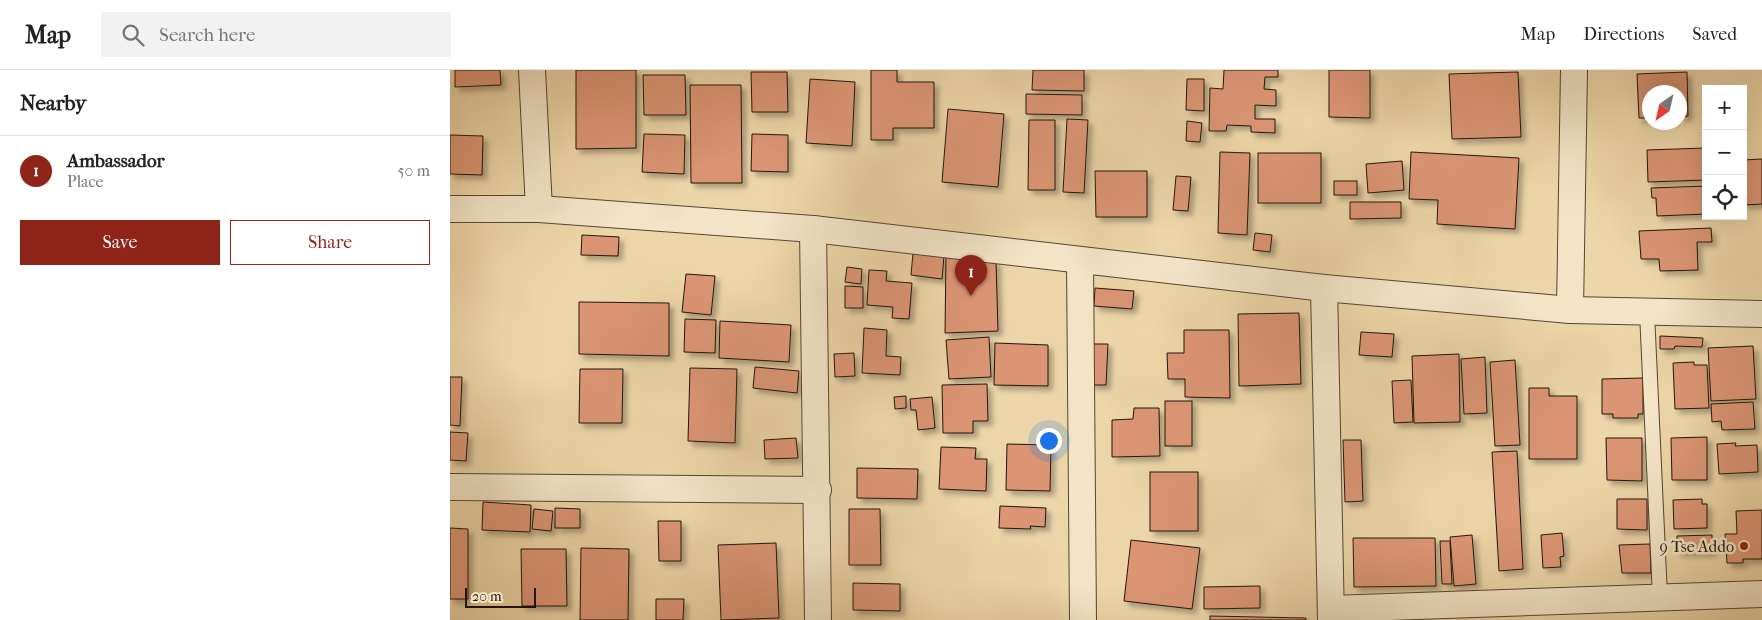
<!DOCTYPE html>
<html lang="en">
<head>
<meta charset="utf-8">
<style>
	:root { --surface:#fff; --page:#f2f2f2; --text:#222; --muted:#767676; --line:#e0e0e0; --accent:#8f2418 }
	body { margin:0; font-family:"IM FELL French Canon",serif; background:var(--page); color:var(--text) }
	.controls { position:absolute; right:15px; top:15px; display:grid; overflow:hidden; border-radius:0px; box-shadow:0 5px 20px #0002 }
	.controls button { width:45px; height:45px; display:grid; place-items:center; padding:0; border:0; border-bottom:1px solid var(--line); background:var(--surface); color:var(--text); font:25px sans-serif }
	.compass { position:absolute; left:1192px; top:15px; width:45px; height:45px; border-radius:50%; background:var(--surface); box-shadow:0 5px 20px #0002; rotate:214deg }
	.scale { position:absolute; left:15px; bottom:12px; width:71px; box-sizing:border-box; padding-left:5px; border:2px solid #23150a; border-top:0; font-size:14px; line-height:18px; white-space:nowrap; color:#23150a; -webkit-text-stroke:4px #f3e4c6; paint-order:stroke }
	.you { position:absolute; left:598px; top:370px; width:18px; height:18px; margin:-12px; border:4px solid #fff; border-radius:50%; background:#1a73e8; box-shadow:0 0 0 8px #1a73e833 }
	.badge { display:grid; place-items:center; width:32px; height:32px; border-radius:50%; background:var(--accent); color:#fff; font-size:16px; font-weight:700 }
	.pin { position:absolute; translate:-50% -41px; filter:drop-shadow(0 1px 2px #0008) }
	.pin::after { content:''; position:absolute; top:26px; width:18px; height:15px; background:inherit; clip-path:polygon(0 0,100% 0,50% 100%) }
	.list { margin:0; padding:0; list-style:none }
	h2 { display:flex; justify-content:space-between; align-items:center; height:65px; margin:0; padding:0 20px; font-size:21px }
	h2 small { font-size:16px; font-weight:400; color:var(--muted) }
	.list li { display:grid; grid-template-columns:32px 1fr auto; gap:15px; align-items:center; box-sizing:border-box; height:70px; padding:0 20px; border-top:1px solid var(--line) }
	.list b { display:block; font-size:19px; white-space:nowrap }
	.list p { margin:0; font-size:16px; white-space:nowrap; color:var(--muted) }
	.list em { font-size:16px; font-style:normal; color:var(--muted) }
	.actions { display:flex; gap:10px; padding:15px 20px }
	.actions a { flex:1; padding:11px 0; border:1px solid var(--accent); border-radius:0px; text-align:center; font-size:18px; color:var(--accent) }
	.actions .main { background:var(--accent); color:#fff }
	.icon { flex:none; width:28px; height:28px; fill:none; stroke:currentColor; stroke-width:2; stroke-linecap:round; stroke-linejoin:round }
	.map { position:relative; flex:none; width:1312px; height:550px; overflow:hidden }
	header { display:flex; align-items:center; gap:30px; box-sizing:border-box; height:70px; padding:0 25px; background:var(--surface); border-bottom:1px solid var(--line) }
	header strong { font-size:24px }
	nav { display:flex; gap:28px; margin-inline-start:auto; font-size:18px }
	.search { width:350px; height:45px; background:var(--page); display:flex; align-items:center; gap:12px; box-sizing:border-box; padding:0 18px; border-radius:0px; color:var(--muted); font-size:19px }
	main { display:flex }
	aside { flex:1; background:var(--surface) }
	.map>svg:first-child { display:block }
</style>
</head>
<body>
<header>
<strong>Map</strong>
<div class="search"><svg class="icon" aria-label="search" viewBox="0 0 24 24"><circle cx="10" cy="10" r="6"/><path d="M15 15l6 6"/></svg>Search here</div>
<nav><a>Map</a><a>Directions</a><a>Saved</a></nav>
</header>
<main>
<aside>
<h2>Nearby<small></small></h2>
<ul class="list">
<li><span class="badge">1</span><div><b>Ambassador</b><p>Place</p></div><em>50 m</em></li>
</ul>
<div class="actions"><a class="main">Save</a><a>Share</a></div>
</aside>
<div class="map">
<svg width="1312" height="550" viewBox="0 0 1312 550">
	<defs>
		<filter id="shadow"><feDropShadow dx="4.5" dy="4.5" stdDeviation="2.5" flood-color="#0004"/></filter>
	</defs>
	<rect width="100%" height="100%" fill="#ecd5a8"/>
	<filter id="stains"><feTurbulence type="fractalNoise" baseFrequency=".004" numOctaves="4"/><feColorMatrix values="0 0 0 0 .2 0 0 0 0 .09 0 0 0 0 .02 0 0 0 .5 -.17"/></filter>
	<radialGradient id="worn" r=".72"><stop offset=".6" stop-color="#630" stop-opacity="0"/><stop offset="1" stop-color="#630" stop-opacity=".3"/></radialGradient>
	<g fill="#db9574" stroke="#23150a" filter="url(#shadow)">
		<path d="M 5,0 L 50,0 L 51,15 L 5,17 Z"/>
		<path d="M 126,0 L 186,0 L 186,78 L 126,79 Z"/>
		<path d="M 421,0 L 447,0 L 447,12 L 484,12 L 484,58 L 443,58 L 443,70 L 421,70 Z"/>
		<path d="M 583,0 L 634,0 L 634,21 L 582,20 Z"/>
		<path d="M 774,0 L 828,0 L 828,7 L 815,7 L 814,19 L 826,20 L 826,36 L 805,35 L 805,49 L 825,49 L 825,63 L 801,62 L 801,56 L 777,55 L 776,61 L 759,61 L 760,18 L 773,19 Z"/>
		<path d="M 879,0 L 920,0 L 920,48 L 879,47 Z"/>
		<path d="M 301,2 L 337,2 L 338,42 L 302,42 Z"/>
		<path d="M 1068,2 L 1071,67 L 1002,69 L 999,4 Z"/>
		<path d="M 1237,2 L 1238,46 L 1230,47 L 1230,22 L 1200,22 L 1200,48 L 1189,48 L 1187,4 Z"/>
		<path d="M 193,5 L 235,5 L 236,45 L 194,45 Z"/>
		<path d="M 360,9 L 405,12 L 402,76 L 356,73 Z"/>
		<path d="M 737,9 L 754,9 L 754,41 L 736,40 Z"/>
		<path d="M 240,15 L 291,15 L 292,113 L 241,113 Z"/>
		<path d="M 576,24 L 632,25 L 632,45 L 576,44 Z"/>
		<path d="M 498,39 L 554,44 L 548,117 L 492,112 Z"/>
		<path d="M 617,49 L 638,50 L 634,123 L 613,122 Z"/>
		<path d="M 579,50 L 605,50 L 605,120 L 578,120 Z"/>
		<path d="M 737,51 L 752,53 L 750,72 L 736,71 Z"/>
		<path d="M 194,64 L 235,65 L 234,104 L 192,102 Z"/>
		<path d="M 302,64 L 338,65 L 338,102 L 301,101 Z"/>
		<path d="M 0,65 L 33,66 L 32,105 L 0,104 Z"/>
		<path d="M 1256,78 L 1256,110 L 1198,112 L 1197,80 Z"/>
		<path d="M 770,82 L 800,83 L 797,165 L 768,163 Z"/>
		<path d="M 961,82 L 1069,88 L 1065,159 L 987,154 L 988,130 L 959,129 Z"/>
		<rect x="808" y="83" width="63" height="50"/>
		<path d="M 1312,89 L 1312,134 L 1293,135 L 1293,90 Z"/>
		<path d="M 952,91 L 954,120 L 918,123 L 916,94 Z"/>
		<path d="M 645,101 L 697,101 L 697,147 L 646,147 Z"/>
		<path d="M 726,106 L 741,107 L 738,141 L 723,140 Z"/>
		<rect x="884" y="111" width="23" height="14"/>
		<path d="M 1256,116 L 1256,144 L 1207,146 L 1206,128 L 1202,128 L 1201,118 Z"/>
		<path d="M 900,132 L 951,132 L 951,148 L 900,149 Z"/>
		<path d="M 1261,158 L 1262,172 L 1247,172 L 1248,200 L 1210,201 L 1209,189 L 1191,189 L 1189,161 Z"/>
		<path d="M 805,163 L 822,165 L 820,182 L 803,180 Z"/>
		<path d="M 132,165 L 169,167 L 168,186 L 131,185 Z"/>
		<path d="M 463,183 L 494,186 L 492,209 L 461,205 Z"/>
		<path d="M 496,185 L 546,191 L 548,261 L 495,263 Z"/>
		<path d="M 397,197 L 412,199 L 411,214 L 395,212 Z"/>
		<path d="M 419,200 L 437,201 L 436,211 L 462,213 L 459,249 L 442,248 L 443,237 L 417,235 Z"/>
		<path d="M 236,204 L 265,206 L 261,245 L 232,242 Z"/>
		<path d="M 395,216 L 413,217 L 413,238 L 395,238 Z"/>
		<path d="M 645,218 L 684,221 L 682,239 L 644,236 Z"/>
		<path d="M 129,232 L 219,233 L 219,286 L 129,284 Z"/>
		<path d="M 849,243 L 851,314 L 789,316 L 788,244 Z"/>
		<path d="M 235,249 L 266,250 L 265,283 L 234,282 Z"/>
		<path d="M 270,251 L 341,255 L 339,292 L 269,288 Z"/>
		<path d="M 414,258 L 437,260 L 436,286 L 451,287 L 450,305 L 412,303 Z"/>
		<path d="M 734,260 L 779,260 L 780,328 L 735,327 L 735,309 L 718,309 L 717,283 L 734,283 Z"/>
		<path d="M 911,262 L 944,264 L 942,287 L 909,285 Z"/>
		<path d="M 1210,266 L 1253,268 L 1252,277 L 1225,276 L 1224,279 L 1210,279 Z"/>
		<path d="M 539,267 L 541,307 L 499,309 L 496,270 Z"/>
		<path d="M 545,273 L 598,275 L 598,316 L 544,315 Z"/>
		<path d="M 642,274 L 658,274 L 656,315 L 640,315 Z"/>
		<path d="M 1303,276 L 1306,329 L 1261,331 L 1258,278 Z"/>
		<path d="M 404,283 L 405,306 L 385,307 L 384,284 Z"/>
		<path d="M 1009,284 L 1010,352 L 964,353 L 962,286 Z"/>
		<path d="M 1035,287 L 1037,343 L 1014,344 L 1011,289 Z"/>
		<path d="M 1065,290 L 1070,375 L 1045,376 L 1040,292 Z"/>
		<path d="M 1244,292 L 1244,295 L 1257,295 L 1259,338 L 1225,339 L 1223,293 Z"/>
		<path d="M 305,297 L 349,301 L 347,323 L 303,318 Z"/>
		<path d="M 240,298 L 287,299 L 285,373 L 238,371 Z"/>
		<path d="M 130,299 L 173,299 L 172,353 L 129,353 Z"/>
		<path d="M 0,307 L 12,307 L 10,356 L 0,355 Z"/>
		<path d="M 1193,308 L 1193,344 L 1188,344 L 1188,348 L 1163,348 L 1163,344 L 1152,344 L 1152,309 Z"/>
		<path d="M 961,310 L 963,352 L 944,353 L 942,311 Z"/>
		<path d="M 537,314 L 538,351 L 523,351 L 523,363 L 493,363 L 492,315 Z"/>
		<path d="M 1079,318 L 1099,318 L 1099,326 L 1127,326 L 1127,389 L 1079,389 Z"/>
		<path d="M 456,326 L 456,338 L 445,339 L 444,327 Z"/>
		<path d="M 482,327 L 485,358 L 468,360 L 466,340 L 461,340 L 460,329 Z"/>
		<rect x="715" y="331" width="27" height="45"/>
		<path d="M 1303,332 L 1305,359 L 1272,360 L 1271,351 L 1262,352 L 1261,334 Z"/>
		<path d="M 684,338 L 709,338 L 710,386 L 662,387 L 662,350 L 683,349 Z"/>
		<path d="M 0,362 L 18,363 L 16,391 L 0,390 Z"/>
		<path d="M 1257,367 L 1257,410 L 1222,410 L 1221,368 Z"/>
		<path d="M 346,368 L 348,388 L 315,389 L 314,370 Z"/>
		<path d="M 1156,368 L 1192,368 L 1192,411 L 1157,410 Z"/>
		<path d="M 893,370 L 911,370 L 913,431 L 895,432 Z"/>
		<path d="M 1286,373 L 1285,376 L 1307,375 L 1308,402 L 1269,404 L 1267,374 Z"/>
		<path d="M 557,374 L 601,375 L 600,421 L 556,420 Z"/>
		<path d="M 491,377 L 526,378 L 525,389 L 537,389 L 536,421 L 489,419 Z"/>
		<path d="M 1067,381 L 1073,499 L 1049,501 L 1042,382 Z"/>
		<path d="M 407,398 L 468,399 L 467,429 L 407,428 Z"/>
		<rect x="700" y="402" width="48" height="59"/>
		<path d="M 1167,429 L 1197,429 L 1197,460 L 1167,459 Z"/>
		<path d="M 1252,429 L 1252,434 L 1257,434 L 1257,458 L 1224,459 L 1223,430 Z"/>
		<path d="M 33,432 L 81,435 L 80,462 L 32,460 Z"/>
		<path d="M 550,436 L 596,438 L 595,457 L 580,456 L 581,459 L 549,458 Z"/>
		<path d="M 105,438 L 130,439 L 130,458 L 105,458 Z"/>
		<path d="M 84,439 L 103,441 L 101,461 L 82,459 Z"/>
		<path d="M 399,439 L 430,439 L 431,495 L 399,495 Z"/>
		<path d="M 1312,440 L 1312,489 L 1293,489 L 1293,493 L 1277,493 L 1275,464 L 1287,464 L 1286,441 Z"/>
		<path d="M 208,451 L 231,451 L 231,491 L 209,491 Z"/>
		<path d="M 0,458 L 18,459 L 18,529 L 0,529 Z"/>
		<path d="M 1112,463 L 1114,486 L 1110,487 L 1111,497 L 1093,498 L 1091,465 Z"/>
		<path d="M 1022,465 L 1026,514 L 1004,516 L 1000,467 Z"/>
		<path d="M 1262,465 L 1262,482 L 1227,482 L 1227,466 Z"/>
		<path d="M 903,468 L 985,468 L 986,516 L 904,517 Z"/>
		<path d="M 681,470 L 750,478 L 742,539 L 674,531 Z"/>
		<path d="M 990,471 L 1000,471 L 1002,514 L 992,514 Z"/>
		<path d="M 326,473 L 329,548 L 271,550 L 268,475 Z"/>
		<path d="M 1200,474 L 1201,503 L 1172,503 L 1169,475 Z"/>
		<path d="M 131,478 L 179,479 L 178,550 L 130,550 Z"/>
		<path d="M 71,479 L 116,479 L 117,536 L 72,536 Z"/>
		<path d="M 403,513 L 450,514 L 450,541 L 403,540 Z"/>
		<path d="M 810,516 L 810,538 L 754,539 L 754,517 Z"/>
		<path d="M 206,529 L 234,529 L 233,550 L 206,550 Z"/>
		<path d="M 760,546 L 856,548 L 856,550 L 760,550 Z"/>
	</g>
	<g fill="none" stroke-linecap="round" stroke-linejoin="round">
		<g stroke="#554532" stroke-width="16">
			<path id="lane" d="M 1197,242 L 1210,527"/>
		</g>
		<g stroke="#554532" stroke-width="28">
			<g id="street">
				<path d="M 82,0 L 89,139"/>
				<path d="M 0,139 L 89,139 L 363,159 L 874,218 L 1120,240 L 1312,244"/>
				<path d="M 363,159 L 368,550"/>
				<path d="M 630,191 L 633,550"/>
				<path d="M 874,218 L 881,550"/>
				<path d="M 1120,240 L 1124,0"/>
				<path d="M 0,417 L 368,420"/>
				<path d="M 881,539 L 1312,524"/>
			</g>
		</g>
		<use href="#lane" stroke="#f3e4c6" stroke-width="14"/>
		<use href="#street" stroke="#f3e4c6" stroke-width="26"/>
	</g>
	<circle fill="#8f2418" stroke="#f3e4c6" stroke-width="2" cx="1294" cy="476" r="5"/>
	<g text-anchor="middle" stroke-width="5" stroke-linejoin="round" paint-order="stroke">
		<g font-size="16" fill="#23150a" stroke="#f3e4c6" text-anchor="end">
			<text x="1284" y="482">9 Tse Addo</text>
		</g>
	</g>
	<rect width="100%" height="100%" filter="url(#stains)"/>
	<rect width="100%" height="100%" fill="url(#worn)"/>
</svg>
<div class="controls">
<button>+</button>
<button>−</button>
<button><svg class="icon" aria-label="locate" viewBox="0 0 24 24"><circle cx="12" cy="12" r="6"/><path d="M12 2v4M12 18v4M2 12h4M18 12h4"/></svg></button>
</div>
<svg class="compass" viewBox="-18 -18 36 36"><path d="M0-13l5 13h-10z" fill="#e53935"/><path d="M0 13l5-13h-10z" fill="#767676"/></svg>
<div class="scale">20 m</div>
<div class="you"></div>
<div class="pin badge" style="left:521px;top:226px">1</div>
</div>
</main>
</body>
</html>
